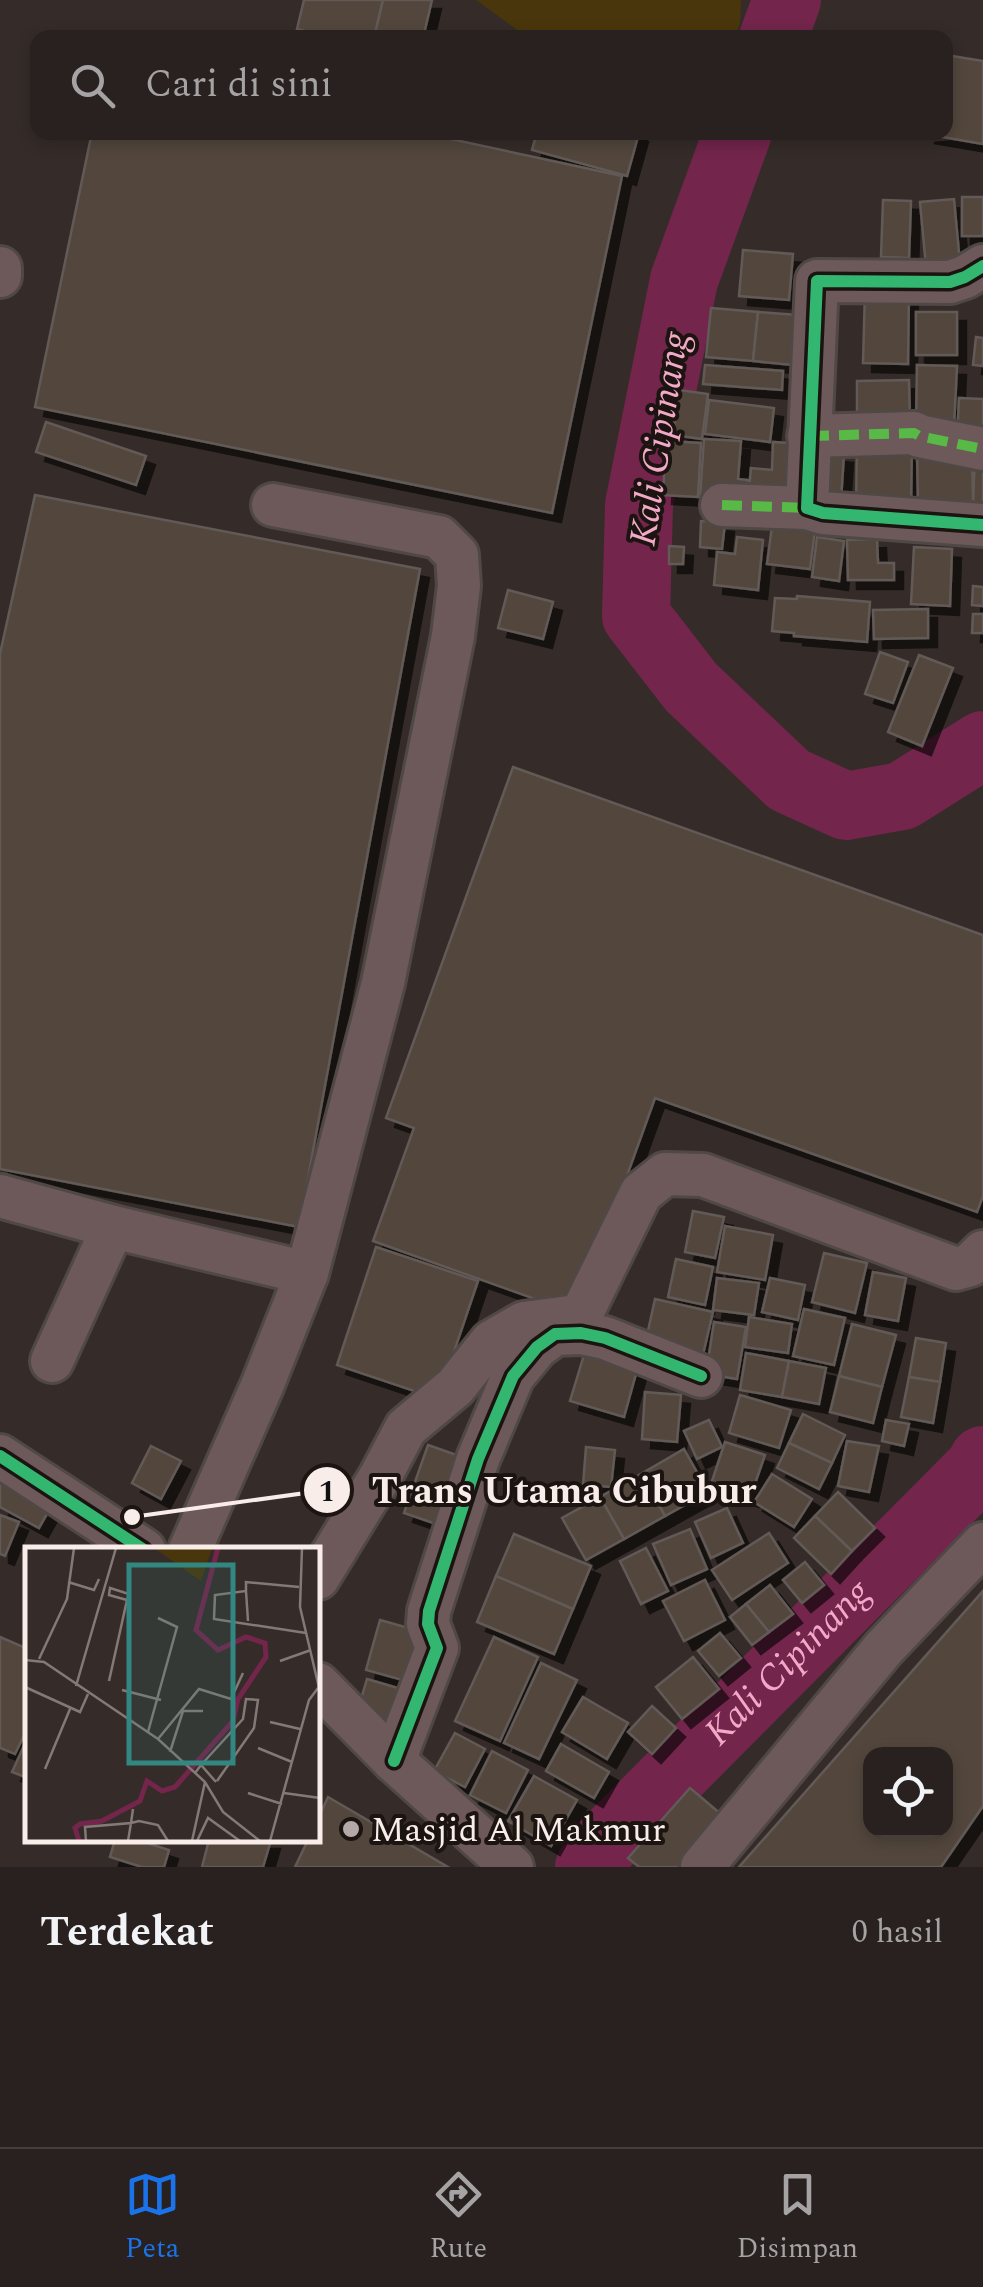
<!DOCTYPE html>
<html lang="id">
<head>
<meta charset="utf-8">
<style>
	:root { --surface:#28211f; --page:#302928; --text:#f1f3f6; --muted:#a5a3a4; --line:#443e3d; --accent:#1a73e8 }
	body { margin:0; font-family:Spectral,serif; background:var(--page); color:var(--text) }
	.controls { position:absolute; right:30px; bottom:30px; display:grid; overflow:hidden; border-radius:20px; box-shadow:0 5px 15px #0003 }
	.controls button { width:90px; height:90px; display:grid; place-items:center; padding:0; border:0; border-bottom:2px solid var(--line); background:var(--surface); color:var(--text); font:50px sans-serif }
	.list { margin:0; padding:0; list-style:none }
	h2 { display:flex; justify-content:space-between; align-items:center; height:130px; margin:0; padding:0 40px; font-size:42px }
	h2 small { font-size:32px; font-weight:400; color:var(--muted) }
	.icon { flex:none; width:55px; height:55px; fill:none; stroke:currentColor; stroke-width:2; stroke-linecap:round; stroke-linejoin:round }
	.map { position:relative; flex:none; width:983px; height:1867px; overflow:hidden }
	.search { position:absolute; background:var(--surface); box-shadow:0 5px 15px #0003; left:30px; right:30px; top:30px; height:110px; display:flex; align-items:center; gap:25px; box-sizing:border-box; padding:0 35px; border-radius:20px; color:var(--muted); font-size:38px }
	.sheet { height:280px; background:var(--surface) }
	nav { display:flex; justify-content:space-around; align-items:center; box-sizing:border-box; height:140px; border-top:2px solid var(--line); background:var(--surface); font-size:28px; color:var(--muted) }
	nav a { display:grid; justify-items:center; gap:5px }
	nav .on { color:var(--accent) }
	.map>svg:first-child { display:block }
</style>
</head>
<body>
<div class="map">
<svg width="983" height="1867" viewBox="0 0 983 1867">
	<defs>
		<filter id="shadow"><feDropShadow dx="9" dy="9" stdDeviation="0" flood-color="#0009"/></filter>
	</defs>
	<rect width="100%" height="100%" fill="#352c29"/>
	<path fill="#49360c" d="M 476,0 L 741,0 L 740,24 L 734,37 L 527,37 Z"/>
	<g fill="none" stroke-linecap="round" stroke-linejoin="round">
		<g stroke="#73254c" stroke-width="68">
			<path d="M 773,38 L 787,0"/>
			<path d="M 738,132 L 684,280 L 639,505 L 636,616 L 691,687 L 789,780 L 846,806 L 902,796 L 983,745"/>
			<path id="s1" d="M 589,1867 L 602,1847 L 980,1467 L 983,1460"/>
		</g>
	</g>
	<g fill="#52463e" stroke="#625a56" stroke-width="2.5" fill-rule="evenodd" filter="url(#shadow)">
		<path d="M 304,0 L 383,0 L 374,38 L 331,38 L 297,29 Z"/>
		<path d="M 383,0 L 432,0 L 423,38 L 374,38 Z"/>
		<path d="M 946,55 L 983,61 L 983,144 L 925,134 L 946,132 Z"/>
		<path d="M 92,132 L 418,132 L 622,176 L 552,513 L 35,407 Z"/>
		<path d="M 537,132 L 638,132 L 639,133 L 627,176 L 532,150 Z"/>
		<rect x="962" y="197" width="21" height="39"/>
		<path d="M 954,199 L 960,264 L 926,267 L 920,202 Z"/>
		<path d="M 883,200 L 911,201 L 909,258 L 881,257 Z"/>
		<path d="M 743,250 L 793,254 L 789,300 L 739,296 Z"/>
		<path d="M 865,291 L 909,292 L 908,364 L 863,363 Z"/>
		<path d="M 711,308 L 758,312 L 753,361 L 706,357 Z"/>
		<path d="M 758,312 L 797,315 L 792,365 L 753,361 Z"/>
		<rect x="916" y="312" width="41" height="43"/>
		<path d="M 976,337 L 983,338 L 983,366 L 973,365 Z"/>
		<path d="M 705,365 L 783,371 L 782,390 L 703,384 Z"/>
		<path d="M 917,365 L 957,366 L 954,427 L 916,426 Z"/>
		<path d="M 909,380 L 910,422 L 857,423 L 857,381 Z"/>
		<path d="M 679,390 L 708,394 L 702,439 L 673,435 Z"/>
		<path d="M 959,398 L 983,399 L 983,442 L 957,441 Z"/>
		<path d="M 709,400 L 774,408 L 770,442 L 705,434 Z"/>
		<path d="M 46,422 L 146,456 L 136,485 L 36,452 Z"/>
		<path d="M 857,435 L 912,435 L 911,514 L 856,513 Z"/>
		<path d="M 704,439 L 741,441 L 738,479 L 748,480 L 746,500 L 700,497 Z"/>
		<path d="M 666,441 L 701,443 L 698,497 L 663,495 Z"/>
		<path d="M 773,442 L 807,444 L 803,505 L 748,501 L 751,468 L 772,470 Z"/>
		<path d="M 972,450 L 973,503 L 918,504 L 917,451 Z"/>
		<path d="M 821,452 L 844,454 L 841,500 L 818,499 Z"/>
		<path d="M 975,455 L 983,455 L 983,507 L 973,507 Z"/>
		<path d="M 35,495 L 420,569 L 299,1227 L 0,1169 L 0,654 Z"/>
		<path d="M 701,521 L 725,523 L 722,549 L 700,547 Z"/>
		<path d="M 772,526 L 815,530 L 810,569 L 767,564 Z"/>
		<path d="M 737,537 L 763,540 L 758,590 L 714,585 L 717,552 L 735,554 Z"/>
		<path d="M 817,537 L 844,541 L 839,581 L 812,577 Z"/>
		<path d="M 877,539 L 878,563 L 894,563 L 894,580 L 848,580 L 847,540 Z"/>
		<path d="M 669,546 L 684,547 L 683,564 L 669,564 Z"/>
		<path d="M 914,547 L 952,549 L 950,606 L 911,604 Z"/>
		<path d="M 973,586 L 983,587 L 983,606 L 972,605 Z"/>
		<path d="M 508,590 L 553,602 L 543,639 L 498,628 Z"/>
		<path d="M 797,596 L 870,602 L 867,642 L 794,636 L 794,633 L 772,631 L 775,598 L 797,599 Z"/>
		<path d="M 928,609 L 928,638 L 874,639 L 873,610 Z"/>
		<path d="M 973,614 L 983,614 L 983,633 L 972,633 Z"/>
		<path d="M 880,652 L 908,662 L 893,703 L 865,694 Z"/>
		<path d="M 919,655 L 953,668 L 922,746 L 888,732 Z"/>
		<path d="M 513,767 L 983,935 L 983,1196 L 977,1212 L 655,1098 L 577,1314 L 373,1241 L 414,1128 L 386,1118 Z"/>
		<path d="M 693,1211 L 724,1217 L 715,1258 L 685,1252 Z"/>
		<path d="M 725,1226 L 773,1235 L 765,1280 L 717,1272 Z"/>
		<path d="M 376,1247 L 478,1281 L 438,1399 L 337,1365 Z"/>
		<path d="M 824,1253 L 867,1263 L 855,1313 L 812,1302 Z"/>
		<path d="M 676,1259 L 713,1267 L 705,1305 L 668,1297 Z"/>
		<path d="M 873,1272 L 906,1278 L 898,1321 L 865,1315 Z"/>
		<path d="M 717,1278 L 759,1283 L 754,1315 L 713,1310 Z"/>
		<path d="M 770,1278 L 805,1285 L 798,1320 L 762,1312 Z"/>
		<path d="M 655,1299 L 713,1312 L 701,1363 L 644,1349 Z"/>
		<path d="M 804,1309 L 845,1318 L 834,1365 L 793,1356 Z"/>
		<path d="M 749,1317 L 792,1324 L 788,1353 L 745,1347 Z"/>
		<path d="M 714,1322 L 746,1327 L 737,1379 L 706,1374 Z"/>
		<path d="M 852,1324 L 896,1335 L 882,1387 L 839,1376 Z"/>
		<path d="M 916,1338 L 946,1343 L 940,1382 L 909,1377 Z"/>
		<path d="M 746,1353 L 789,1361 L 782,1397 L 740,1390 Z"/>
		<path d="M 584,1355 L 637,1370 L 624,1417 L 570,1401 Z"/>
		<path d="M 789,1361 L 826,1368 L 819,1404 L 782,1397 Z"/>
		<path d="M 839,1376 L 882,1387 L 873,1423 L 830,1412 Z"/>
		<path d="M 909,1377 L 940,1382 L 933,1423 L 901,1417 Z"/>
		<path d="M 645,1392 L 681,1395 L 677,1442 L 642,1439 Z"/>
		<path d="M 740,1395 L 791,1410 L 779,1448 L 729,1433 Z"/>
		<path d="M 803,1414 L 845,1435 L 832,1463 L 789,1443 Z"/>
		<path d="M 709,1420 L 722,1447 L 697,1459 L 684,1431 Z"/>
		<path d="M 886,1420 L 909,1424 L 904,1446 L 882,1441 Z"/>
		<path d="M 847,1441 L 879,1446 L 869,1492 L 838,1486 Z"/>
		<path d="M 725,1442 L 765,1455 L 750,1498 L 711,1484 Z"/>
		<path d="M 789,1443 L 832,1463 L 819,1489 L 777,1468 Z"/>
		<path d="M 428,1445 L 468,1459 L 445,1527 L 404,1513 Z"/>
		<path d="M 151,1446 L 181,1461 L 161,1499 L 132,1483 Z"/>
		<path d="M 586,1447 L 615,1450 L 611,1487 L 583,1485 Z"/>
		<path d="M 684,1449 L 708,1492 L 665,1516 L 641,1474 Z"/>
		<path d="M 641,1474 L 665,1516 L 624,1539 L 600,1497 Z"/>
		<path d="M 772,1474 L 812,1499 L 794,1527 L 754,1502 Z"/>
		<path d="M 0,1477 L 52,1505 L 39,1528 L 0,1507 Z"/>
		<path d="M 838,1492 L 875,1528 L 852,1551 L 815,1516 Z"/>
		<path d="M 600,1497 L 624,1539 L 586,1560 L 562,1518 Z"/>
		<path d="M 727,1508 L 743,1543 L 711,1558 L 695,1522 Z"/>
		<path d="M 0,1515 L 19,1522 L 5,1556 L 0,1554 Z"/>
		<path d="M 815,1516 L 852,1551 L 831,1574 L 794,1538 Z"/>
		<path d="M 690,1529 L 707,1569 L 671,1585 L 653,1544 Z"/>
		<path d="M 769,1533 L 788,1563 L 732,1600 L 712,1570 Z"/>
		<path d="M 514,1534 L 591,1566 L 573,1609 L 496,1576 Z"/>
		<path d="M 646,1548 L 668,1591 L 641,1604 L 620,1561 Z"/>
		<path d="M 805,1562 L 824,1585 L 802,1603 L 783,1580 Z"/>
		<path d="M 496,1576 L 573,1609 L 554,1654 L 477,1622 Z"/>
		<path d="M 705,1580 L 725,1620 L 684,1641 L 663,1601 Z"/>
		<path d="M 770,1585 L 793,1614 L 769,1632 L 746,1604 Z"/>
		<path d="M 983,1591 L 983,1806 L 941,1867 L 739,1867 ZM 870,1754 L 946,1754 L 946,1830 L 870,1830 Z"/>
		<path d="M 746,1604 L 769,1632 L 752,1645 L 730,1617 Z"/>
		<path d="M 380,1620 L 423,1632 L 410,1682 L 366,1670 Z"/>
		<path d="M 720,1633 L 741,1658 L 719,1676 L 698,1651 Z"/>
		<path d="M 0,1637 L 28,1649 L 28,1727 L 15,1754 L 0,1748 Z"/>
		<path d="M 494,1637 L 538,1657 L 500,1741 L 455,1721 Z"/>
		<path d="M 693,1657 L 719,1689 L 682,1719 L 656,1687 Z"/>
		<path d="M 541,1663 L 577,1680 L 539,1759 L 504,1743 Z"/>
		<path d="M 367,1679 L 408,1691 L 396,1728 L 356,1716 Z"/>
		<path d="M 583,1697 L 628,1723 L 607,1759 L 562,1732 Z"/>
		<path d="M 652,1706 L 676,1728 L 652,1754 L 628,1732 Z"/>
		<path d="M 455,1733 L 485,1749 L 465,1787 L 434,1771 Z"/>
		<path d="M 28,1737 L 28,1778 L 12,1772 Z"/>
		<path d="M 561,1744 L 609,1772 L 594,1798 L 546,1771 Z"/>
		<path d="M 492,1751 L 528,1770 L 506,1813 L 470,1795 Z"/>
		<path d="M 534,1776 L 577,1800 L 551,1846 L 508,1821 Z"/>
		<path d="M 690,1788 L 729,1821 L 689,1867 L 639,1867 L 628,1858 Z"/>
		<path d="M 328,1797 L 448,1867 L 295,1867 L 308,1840 L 318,1840 L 318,1819 Z"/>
		<path d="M 115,1840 L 138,1840 L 169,1850 L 164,1867 L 142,1867 L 110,1857 Z"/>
		<path d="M 209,1840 L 271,1840 L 263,1867 L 202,1867 Z"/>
	</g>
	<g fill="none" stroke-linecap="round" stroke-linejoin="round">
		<g stroke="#504845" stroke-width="48">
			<g id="minor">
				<path d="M 983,266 L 965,277 L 950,282 L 817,281 L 807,508 L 823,513 L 983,525"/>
				<path d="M 0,268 L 0,276"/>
				<path d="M 809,436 L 914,433 L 919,436 L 983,449"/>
				<path d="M 722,505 L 807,508"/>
				<path d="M 0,1196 L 113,1227 L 307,1273"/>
				<path d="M 52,1361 L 113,1227"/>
				<path d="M 0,1456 L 144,1550"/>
				<path d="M 190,1550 L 262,1386 L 307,1273 L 383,983 L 453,636 L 459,586 L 457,555 L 439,537 L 273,505"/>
				<path d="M 318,1578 L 380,1477 L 406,1428 L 455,1387 L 491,1342 L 524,1323 L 577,1316 L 582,1313 L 641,1193 L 665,1174 L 703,1175 L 956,1269 L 970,1265 L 983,1252"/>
				<path d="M 318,1684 L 394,1761 L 512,1867"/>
				<path d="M 394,1761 L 437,1648 L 428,1624 L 429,1611 L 478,1459 L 513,1376 L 537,1347 L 555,1334 L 581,1333 L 605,1338 L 701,1376"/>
				<path d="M 702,1867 L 884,1648 L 983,1544"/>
			</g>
		</g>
		<use href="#minor" stroke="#6d595a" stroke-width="42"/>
		<g stroke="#58b947" stroke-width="10" stroke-dasharray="20 10" stroke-linecap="butt">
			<path d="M 809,436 L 914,433 L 919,436 L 983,449"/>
			<path d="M 722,505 L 807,508"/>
		</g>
		<g stroke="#1c1411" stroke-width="19">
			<g id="cycleway">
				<path d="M 983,266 L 965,277 L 950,282 L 817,281 L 807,508 L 823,513 L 983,525"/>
				<path d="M 0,1456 L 144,1550"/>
				<path d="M 394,1761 L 437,1648 L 428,1624 L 429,1611 L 478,1459 L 513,1376 L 537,1347 L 555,1334 L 581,1333 L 605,1338 L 701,1376"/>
			</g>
		</g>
		<use href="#cycleway" stroke="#33b770" stroke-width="12"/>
	</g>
	<circle fill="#b4a9a6" stroke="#1c1411" stroke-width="4" cx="351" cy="1829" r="10"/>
	<g text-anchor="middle" stroke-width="8" stroke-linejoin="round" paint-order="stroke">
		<g font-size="35" fill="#f9edea" stroke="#1c1411" text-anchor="start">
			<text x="371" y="1841">Masjid Al Makmur</text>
		</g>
		<g font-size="38" font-style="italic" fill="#f2a9c7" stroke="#1c1411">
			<text transform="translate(658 439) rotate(-81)" y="13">Kali Cipinang</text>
			<text dy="13" stroke="none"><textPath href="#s1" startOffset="285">Kali Cipinang</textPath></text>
		</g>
	</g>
	<g transform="translate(25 1547)">
		<rect width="295" height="295" fill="#352c29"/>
		<path d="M 129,1 L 187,1 L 176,34 Z" fill="#49360c"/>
		<path fill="none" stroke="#73254c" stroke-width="5" d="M 54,294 L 50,281 L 55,277 L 77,274 L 115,254 L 122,234 L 137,244 L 150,240 L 208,174 L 213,152 L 241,110 L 240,96 L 221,90 L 193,103 L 171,83 L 193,1"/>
		<path fill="none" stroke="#837976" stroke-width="2.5" d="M 277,1 L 275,60 L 295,145M 43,35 L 69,43 L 74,32M 274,40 L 221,35 L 221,44 L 190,48 L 189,72 L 281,86M 221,44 L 223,74M 14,112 L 42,52 L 49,1M 0,113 L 19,115 L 133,192 L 180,235 L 198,265 L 235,294M 255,114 L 286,103M 84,134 L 102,53 L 104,47 L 85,41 L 84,48 L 102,53M 51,139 L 91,1M 0,140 L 55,165 L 63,147M 97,143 L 136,153M 245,175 L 275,182M 123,185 L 152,80 L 133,71M 133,192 L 174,142 L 206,152 L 218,126M 233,201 L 267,215M 145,205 L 158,164 L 178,164M 176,218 L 218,172 L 221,152 L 233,153 L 229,181 L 192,234M 20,222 L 45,162M 170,226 L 176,218 L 191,235M 223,246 L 257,257M 259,246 L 295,251M 61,294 L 60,280 L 106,276 L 108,262M 103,294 L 106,276 L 114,274 L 133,278 L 143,294M 167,294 L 180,235M 172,294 L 183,271 L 215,294M 245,294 L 284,153 L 293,141"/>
		<path fill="#328881" fill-opacity="0.15" stroke="#328881" stroke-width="5" d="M 104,18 L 208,18 L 208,216 L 104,216 Z"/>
		<rect width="295" height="295" fill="none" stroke="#f9edea" stroke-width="5"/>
	</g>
	<path fill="none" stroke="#f9edea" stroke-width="4" d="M132 1517L327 1490"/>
	<g fill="#f9edea" stroke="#1c1411" stroke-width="4">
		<circle cx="132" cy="1517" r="10"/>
		<circle cx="327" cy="1490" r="25"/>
	</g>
	<g font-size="30" text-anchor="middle" font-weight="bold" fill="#111">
		<text x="327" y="1501">1</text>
	</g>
	<g font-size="38" text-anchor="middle" font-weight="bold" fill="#f9edea" stroke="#1c1411" stroke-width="8" stroke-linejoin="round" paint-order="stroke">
		<text x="564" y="1503">Trans Utama Cibubur</text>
	</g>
</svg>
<div class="controls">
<button><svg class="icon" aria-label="locate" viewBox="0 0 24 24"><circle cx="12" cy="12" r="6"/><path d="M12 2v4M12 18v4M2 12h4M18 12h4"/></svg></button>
</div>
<div class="search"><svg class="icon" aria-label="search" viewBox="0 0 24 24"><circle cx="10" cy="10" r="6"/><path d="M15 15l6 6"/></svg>Cari di sini</div>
</div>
<section class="sheet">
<h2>Terdekat<small>0 hasil</small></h2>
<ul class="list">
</ul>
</section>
<nav>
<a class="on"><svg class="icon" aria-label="map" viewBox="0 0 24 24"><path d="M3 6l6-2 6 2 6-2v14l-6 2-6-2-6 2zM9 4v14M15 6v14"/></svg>Peta</a>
<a><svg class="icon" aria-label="directions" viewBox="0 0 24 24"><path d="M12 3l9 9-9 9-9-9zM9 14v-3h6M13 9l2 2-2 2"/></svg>Rute</a>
<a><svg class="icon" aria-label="saved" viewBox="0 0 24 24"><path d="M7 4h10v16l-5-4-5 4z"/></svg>Disimpan</a>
</nav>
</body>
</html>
